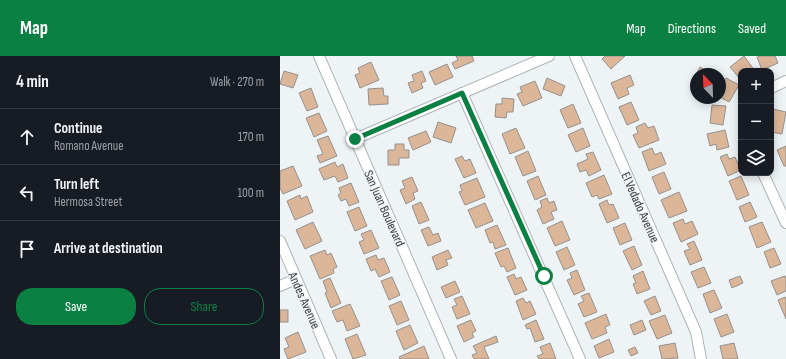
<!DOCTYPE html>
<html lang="en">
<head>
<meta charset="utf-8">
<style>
	:root { --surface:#171b24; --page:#242831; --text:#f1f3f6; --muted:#9ea1a6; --line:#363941; --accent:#0b8043 }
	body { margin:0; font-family:"Sofia Sans Condensed",sans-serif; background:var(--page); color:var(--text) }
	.controls { position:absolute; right:12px; top:12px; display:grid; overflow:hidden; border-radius:8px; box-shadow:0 2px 10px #0003 }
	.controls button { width:36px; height:36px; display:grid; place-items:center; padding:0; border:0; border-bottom:1px solid var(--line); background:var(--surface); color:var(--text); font:20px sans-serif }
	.compass { position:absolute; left:410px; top:12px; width:36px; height:36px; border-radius:50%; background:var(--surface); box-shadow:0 2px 10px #0003; rotate:337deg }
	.stop { position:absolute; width:12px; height:12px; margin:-9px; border:3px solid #0b8043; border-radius:50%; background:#fff }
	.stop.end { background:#0b8043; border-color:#fff; box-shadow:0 1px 4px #0008 }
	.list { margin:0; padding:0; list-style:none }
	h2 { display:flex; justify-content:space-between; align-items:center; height:52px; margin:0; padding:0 16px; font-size:17px }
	h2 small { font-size:13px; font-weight:400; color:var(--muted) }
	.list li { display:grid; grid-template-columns:26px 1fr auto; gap:12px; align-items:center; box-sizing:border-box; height:56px; padding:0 16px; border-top:1px solid var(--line) }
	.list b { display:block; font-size:15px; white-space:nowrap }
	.list p { margin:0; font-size:13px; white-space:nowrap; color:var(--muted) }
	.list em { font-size:13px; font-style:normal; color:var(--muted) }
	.actions { display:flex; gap:8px; padding:12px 16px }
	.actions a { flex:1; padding:9px 0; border:1px solid var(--accent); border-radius:16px; text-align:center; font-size:14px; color:var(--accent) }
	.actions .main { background:var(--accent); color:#fff }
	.icon { flex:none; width:22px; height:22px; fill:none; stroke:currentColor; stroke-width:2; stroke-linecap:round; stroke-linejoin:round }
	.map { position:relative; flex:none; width:506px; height:303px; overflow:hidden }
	header { display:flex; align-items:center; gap:24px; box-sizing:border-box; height:56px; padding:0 20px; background:var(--accent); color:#fff }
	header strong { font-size:19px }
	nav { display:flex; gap:22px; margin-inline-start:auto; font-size:14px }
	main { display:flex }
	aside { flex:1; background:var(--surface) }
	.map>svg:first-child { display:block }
</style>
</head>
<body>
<header>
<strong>Map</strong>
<nav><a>Map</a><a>Directions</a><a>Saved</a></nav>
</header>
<main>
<aside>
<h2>4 min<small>Walk · 270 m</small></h2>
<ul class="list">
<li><svg class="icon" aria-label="ahead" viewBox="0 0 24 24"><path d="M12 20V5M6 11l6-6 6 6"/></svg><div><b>Continue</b><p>Romano Avenue</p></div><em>170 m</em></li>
<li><svg class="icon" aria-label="left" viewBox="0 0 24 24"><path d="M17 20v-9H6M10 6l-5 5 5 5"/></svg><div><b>Turn left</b><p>Hermosa Street</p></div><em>100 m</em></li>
<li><svg class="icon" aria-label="arrive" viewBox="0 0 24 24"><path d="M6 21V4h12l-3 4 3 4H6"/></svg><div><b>Arrive at destination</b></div></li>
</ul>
<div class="actions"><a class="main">Save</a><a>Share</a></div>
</aside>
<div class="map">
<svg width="506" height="303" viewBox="0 0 506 303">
	<rect width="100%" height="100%" fill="#eef3f5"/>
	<g fill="#dbb698" stroke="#95918e">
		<path d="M 176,0 L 192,0 L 194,5 L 175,13 L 172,7 L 178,4 Z"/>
		<path d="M 325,0 L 345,0 L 331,13 L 322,3 Z"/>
		<path d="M 464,0 L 475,15 L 461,15 L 461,24 L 450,11 Z"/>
		<path d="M 480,0 L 495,0 L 498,7 L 482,14 L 477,1 Z"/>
		<path d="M 91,6 L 99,24 L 80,32 L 75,19 L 80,17 L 78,12 Z"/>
		<path d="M 167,8 L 173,21 L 155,29 L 149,16 Z"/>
		<path d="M 420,11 L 428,16 L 427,18 L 416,18 L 416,23 L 414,22 Z"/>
		<path d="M 4,15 L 18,19 L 13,32 L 0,28 Z"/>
		<path d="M 142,15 L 146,25 L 141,27 L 143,32 L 132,37 L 128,27 L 134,25 L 132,19 Z"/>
		<path d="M 350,19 L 354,29 L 347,32 L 349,38 L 338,43 L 331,27 Z"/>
		<path d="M 267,22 L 285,30 L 281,40 L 263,33 Z"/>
		<path d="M 446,22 L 459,29 L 449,46 L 440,41 L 440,33 Z"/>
		<path d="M 255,25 L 262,42 L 243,50 L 237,38 L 242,36 L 240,31 Z"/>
		<path d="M 31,32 L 38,51 L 27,55 L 19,37 Z"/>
		<path d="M 103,32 L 104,40 L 108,40 L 108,48 L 89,49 L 88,33 Z"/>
		<path d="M 222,42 L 234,43 L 233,56 L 227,56 L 226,62 L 215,61 L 216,48 L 222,48 Z"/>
		<path d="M 351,46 L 359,64 L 347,69 L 339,51 Z"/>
		<path d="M 293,48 L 301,67 L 288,72 L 280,54 Z"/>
		<path d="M 432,49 L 446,50 L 443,69 L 430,67 Z"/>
		<path d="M 493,53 L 506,56 L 502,78 L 491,76 Z"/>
		<path d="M 39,57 L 47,75 L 34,81 L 26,62 Z"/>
		<path d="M 158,66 L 176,72 L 171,87 L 153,81 Z"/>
		<path d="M 365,67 L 368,72 L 374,70 L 379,84 L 359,92 L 353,79 L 358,77 L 356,71 Z"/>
		<path d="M 236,72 L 245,92 L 230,98 L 222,78 Z"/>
		<path d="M 303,72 L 310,90 L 296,96 L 288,79 Z"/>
		<path d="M 445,74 L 449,91 L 437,94 L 436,88 L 430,90 L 427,78 Z"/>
		<path d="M 146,75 L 151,86 L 133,94 L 128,82 Z"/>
		<path d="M 48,80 L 57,100 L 40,107 L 37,100 L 43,98 L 37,84 Z"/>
		<path d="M 115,88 L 124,88 L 124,94 L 129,94 L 129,102 L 119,102 L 119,109 L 108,109 L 108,94 L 115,94 Z"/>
		<path d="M 506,90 L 506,110 L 504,110 L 497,94 Z"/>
		<path d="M 372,92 L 375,99 L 381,96 L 386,108 L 369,115 L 362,96 Z"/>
		<path d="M 248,95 L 256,115 L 243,120 L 235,101 Z"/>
		<path d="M 313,96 L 321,114 L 309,120 L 306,114 L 300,116 L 297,108 L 308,103 L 306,98 Z"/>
		<path d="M 447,98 L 449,103 L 455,101 L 461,114 L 448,120 L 440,101 Z"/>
		<path d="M 182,100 L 185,105 L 190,103 L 196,117 L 184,122 L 175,103 Z"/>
		<path d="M 55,106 L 57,111 L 63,108 L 68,122 L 58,126 L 55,120 L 44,124 L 39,113 Z"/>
		<path d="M 13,110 L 22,130 L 3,138 L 0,132 L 0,115 Z"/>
		<path d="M 384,116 L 391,133 L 379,138 L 372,121 Z"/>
		<path d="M 324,119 L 332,138 L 319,143 L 317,139 L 312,141 L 306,127 Z"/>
		<path d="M 258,120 L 266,139 L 255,144 L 247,125 Z"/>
		<path d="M 461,120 L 469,139 L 457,144 L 449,125 Z"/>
		<path d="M 132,121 L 138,135 L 133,137 L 135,143 L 126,148 L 120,134 L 125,132 L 122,125 Z"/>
		<path d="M 197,122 L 205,141 L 185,149 L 179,136 L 182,135 L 180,129 Z"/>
		<path d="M 71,127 L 79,146 L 69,150 L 66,143 L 61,145 L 58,139 L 61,137 L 59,132 Z"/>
		<path d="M 399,136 L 407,155 L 389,162 L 381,144 Z"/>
		<path d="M 20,139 L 21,143 L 27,140 L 33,156 L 15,164 L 7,145 Z"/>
		<path d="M 267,142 L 269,147 L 274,145 L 277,154 L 271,156 L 274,163 L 263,168 L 257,154 L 262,151 L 260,145 Z"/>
		<path d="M 327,144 L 329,149 L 333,148 L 339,162 L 327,167 L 319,148 Z"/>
		<path d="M 141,146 L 149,164 L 139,168 L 132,150 Z"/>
		<path d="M 470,146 L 477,161 L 465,166 L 459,151 Z"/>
		<path d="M 205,147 L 213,165 L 196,172 L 188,154 Z"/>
		<path d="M 79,151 L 87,170 L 75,175 L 67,156 Z"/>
		<path d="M 403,163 L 405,168 L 412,165 L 418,178 L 401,186 L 393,167 Z"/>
		<path d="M 282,165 L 290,184 L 275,190 L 267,172 Z"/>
		<path d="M 33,166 L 42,185 L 25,193 L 16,174 Z"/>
		<path d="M 482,166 L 491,186 L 477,192 L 469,171 Z"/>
		<path d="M 345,167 L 352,184 L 340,189 L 333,172 Z"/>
		<path d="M 217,169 L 226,189 L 215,193 L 213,186 L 210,187 L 205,174 Z"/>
		<path d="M 149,171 L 153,179 L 158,177 L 161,185 L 148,190 L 141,174 Z"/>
		<path d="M 91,174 L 99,192 L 84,198 L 79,186 L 84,184 L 81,178 Z"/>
		<path d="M 414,185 L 422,204 L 410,209 L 404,195 L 410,193 L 407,188 Z"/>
		<path d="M 354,190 L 362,209 L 352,214 L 343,195 Z"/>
		<path d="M 287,191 L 295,209 L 284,214 L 276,196 Z"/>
		<path d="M 228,192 L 236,212 L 227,216 L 224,210 L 221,211 L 215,197 Z"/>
		<path d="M 494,192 L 501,208 L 490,212 L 484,196 Z"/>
		<path d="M 45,194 L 47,199 L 51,197 L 57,211 L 53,213 L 54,217 L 40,223 L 30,200 Z"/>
		<path d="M 168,194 L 172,202 L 166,204 L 168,209 L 157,214 L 152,201 Z"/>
		<path d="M 96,199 L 98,204 L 104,202 L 110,216 L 99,221 L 95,213 L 91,215 L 86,203 Z"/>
		<path d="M 424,211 L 431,227 L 418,232 L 411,216 Z"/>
		<path d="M 297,214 L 305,234 L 294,239 L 287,224 L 292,222 L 290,217 Z"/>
		<path d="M 363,215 L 370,233 L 357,238 L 353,228 L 356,227 L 353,220 Z"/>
		<path d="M 234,218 L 236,223 L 241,221 L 247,234 L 235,239 L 227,221 Z"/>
		<path d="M 460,220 L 463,227 L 452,232 L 449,224 Z"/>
		<path d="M 505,220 L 506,223 L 506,235 L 497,239 L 491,225 Z"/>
		<path d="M 112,221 L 120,239 L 109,244 L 101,225 Z"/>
		<path d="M 50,222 L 61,247 L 51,252 L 45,237 L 47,236 L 43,225 Z"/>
		<path d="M 175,225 L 180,236 L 166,242 L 161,231 Z"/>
		<path d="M 434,234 L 442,252 L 430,257 L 423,238 Z"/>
		<path d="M 309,237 L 317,256 L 304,261 L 298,248 L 304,245 L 301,240 Z"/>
		<path d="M 182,240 L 190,258 L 177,263 L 172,251 L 177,249 L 174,243 Z"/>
		<path d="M 375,240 L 381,255 L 371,259 L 364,245 Z"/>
		<path d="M 505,241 L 506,243 L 506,263 L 498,244 Z"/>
		<path d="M 243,242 L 246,247 L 250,245 L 256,258 L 243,264 L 236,245 Z"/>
		<path d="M 121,245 L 129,264 L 117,269 L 109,250 Z"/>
		<path d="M 70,248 L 80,270 L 67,275 L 63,264 L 57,266 L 52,255 Z"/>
		<rect x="0" y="254" width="8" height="12"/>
		<path d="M 326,258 L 330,269 L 325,271 L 327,277 L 312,283 L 305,267 Z"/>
		<path d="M 447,258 L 454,276 L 441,281 L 434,263 Z"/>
		<path d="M 385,259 L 392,277 L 377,283 L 369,265 Z"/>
		<path d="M 191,264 L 196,275 L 192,277 L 194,281 L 184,286 L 177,270 Z"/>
		<path d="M 256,264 L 264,283 L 255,286 L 250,272 L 247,273 L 245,269 Z"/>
		<path d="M 362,264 L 366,274 L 354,279 L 350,269 Z"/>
		<path d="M 130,269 L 138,287 L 124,294 L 116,275 Z"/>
		<path d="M 18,276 L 26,296 L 8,303 L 4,293 L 9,291 L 5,282 Z"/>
		<path d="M 77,278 L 86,299 L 73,303 L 65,283 Z"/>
		<path d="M 216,280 L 218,286 L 204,291 L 209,303 L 194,303 L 192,299 L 197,297 L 193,290 Z"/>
		<path d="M 329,283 L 334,296 L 319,302 L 314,290 Z"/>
		<path d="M 270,287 L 276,303 L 259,303 L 257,300 L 263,298 L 260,291 Z"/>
		<path d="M 395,287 L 398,302 L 382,303 L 379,290 Z"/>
		<path d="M 454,287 L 458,303 L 443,303 L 440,290 Z"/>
		<path d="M 144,290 L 149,303 L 120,303 L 119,301 Z"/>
		<path d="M 355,291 L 358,297 L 351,300 L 348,294 Z"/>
	</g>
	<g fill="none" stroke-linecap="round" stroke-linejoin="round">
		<g stroke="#aeb3b4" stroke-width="12">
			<g id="minor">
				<path d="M 39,0 L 171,303"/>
				<path d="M 295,0 L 416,276 L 421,303"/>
				<path d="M 491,32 L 506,25"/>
				<path d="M 182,37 L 300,303"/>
				<path d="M 75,83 L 269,0"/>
				<path d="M 483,117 L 506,167"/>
				<path d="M 0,185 L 51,303"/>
				<path d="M 0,230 L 16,223"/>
			</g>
		</g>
		<use href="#minor" stroke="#fff" stroke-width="10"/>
	</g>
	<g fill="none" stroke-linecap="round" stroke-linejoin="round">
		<path stroke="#0b8043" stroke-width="5" d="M 75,83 L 182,37 L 264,220"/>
	</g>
	<g text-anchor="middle" stroke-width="3" stroke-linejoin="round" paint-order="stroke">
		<g font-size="13" fill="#3a3c3d" stroke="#eef3f5">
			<text transform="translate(361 151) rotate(66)" y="5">El Vedado Avenue</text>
			<text transform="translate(105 152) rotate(66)" y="5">San Juan Boulevard</text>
			<text transform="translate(25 244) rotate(66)" y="5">Andes Avenue</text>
		</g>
	</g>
</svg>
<div class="controls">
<button>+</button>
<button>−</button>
<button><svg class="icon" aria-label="layers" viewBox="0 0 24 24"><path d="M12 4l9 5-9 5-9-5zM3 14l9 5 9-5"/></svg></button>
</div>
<svg class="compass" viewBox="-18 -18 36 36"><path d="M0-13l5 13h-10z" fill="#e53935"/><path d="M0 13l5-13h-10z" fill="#9ea1a6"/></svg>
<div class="stop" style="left:264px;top:220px"></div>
<div class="stop end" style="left:75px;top:83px"></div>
</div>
</main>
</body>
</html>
